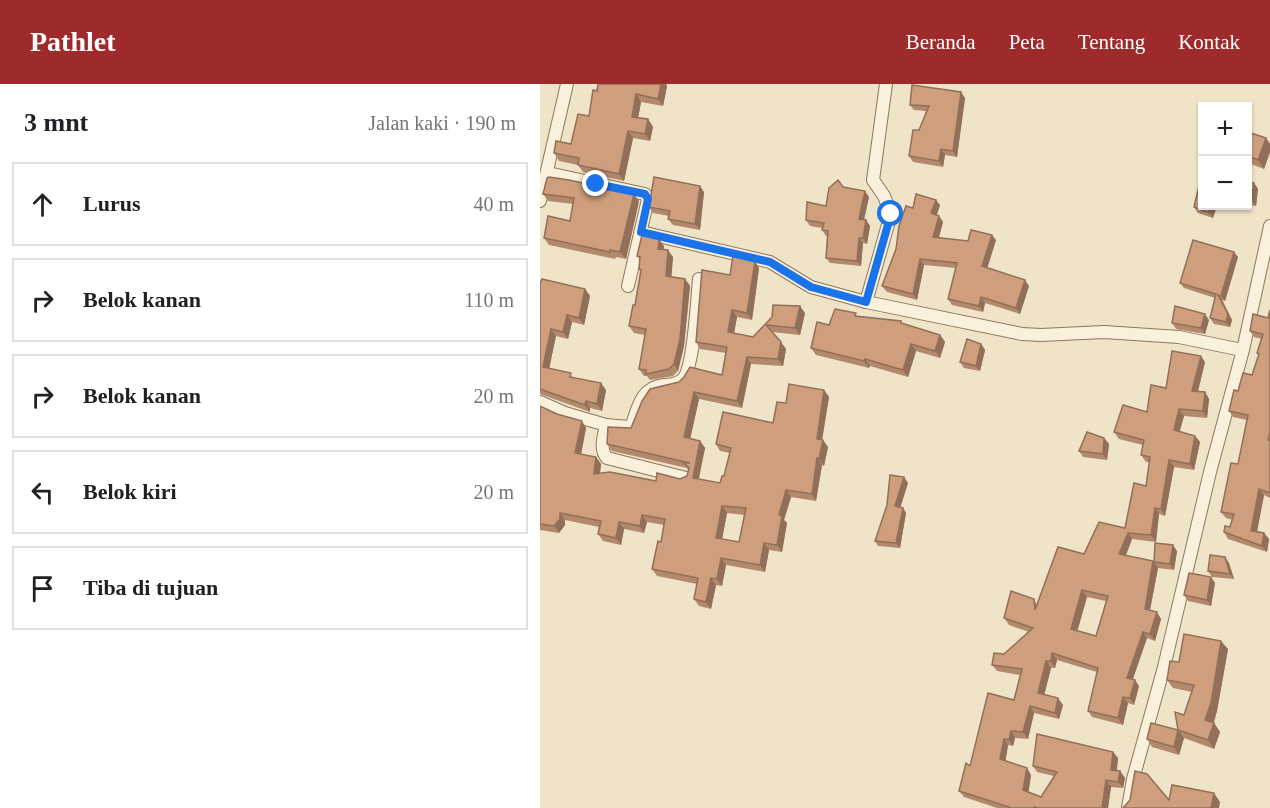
<!DOCTYPE html>
<html lang="id">
<head>
<meta charset="utf-8">
<style>
	:root { --surface:#fff; --page:#f6f6f6; --text:#202124; --muted:#757577; --line:#e0e0e0; --accent:#9e2a2b }
	body { margin:0; font-family:Georgia,serif; background:var(--page); color:var(--text) }
	.controls { position:absolute; right:18px; top:18px; display:grid; overflow:hidden; border-radius:0px; box-shadow:0 2px 4px #0004 }
	.controls button { width:54px; height:54px; display:grid; place-items:center; padding:0; border:0; border-bottom:2px solid var(--line); background:var(--surface); color:var(--text); font:30px sans-serif }
	.stop { position:absolute; width:18px; height:18px; margin:-14px; border:4px solid #1a73e8; border-radius:50%; background:#fff }
	.stop.end { background:#1a73e8; border-color:#fff; box-shadow:0 2px 6px #0008 }
	.list { margin:0; padding:0; list-style:none }
	h2 { display:flex; justify-content:space-between; align-items:center; height:78px; margin:0; padding:0 24px; font-size:26px }
	h2 small { font-size:20px; font-weight:400; color:var(--muted) }
	.list li { display:grid; grid-template-columns:39px 1fr auto; gap:18px; align-items:center; box-sizing:border-box; height:84px; margin:0 12px 12px; padding:0 12px; border:2px solid var(--line); border-radius:0px }
	.list b { display:block; font-size:22px; white-space:nowrap }
	.list em { font-size:20px; font-style:normal; color:var(--muted) }
	.icon { flex:none; width:33px; height:33px; fill:none; stroke:currentColor; stroke-width:2; stroke-linecap:round; stroke-linejoin:round }
	.map { position:relative; flex:none; width:730px; height:724px; overflow:hidden }
	header { display:flex; align-items:center; gap:36px; box-sizing:border-box; height:84px; padding:0 30px; background:var(--accent); color:#fff }
	header strong { font-size:28px }
	nav { display:flex; gap:33px; margin-inline-start:auto; font-size:21px }
	main { display:flex }
	aside { flex:1; background:var(--surface) }
	.map>svg:first-child { display:block }
</style>
</head>
<body>
<header>
<strong>Pathlet</strong>
<nav><a>Beranda</a><a>Peta</a><a>Tentang</a><a>Kontak</a></nav>
</header>
<main>
<aside>
<h2>3 mnt<small>Jalan kaki · 190 m</small></h2>
<ul class="list">
<li><svg class="icon" aria-label="ahead" viewBox="0 0 24 24"><path d="M12 20V5M6 11l6-6 6 6"/></svg><div><b>Lurus</b></div><em>40 m</em></li>
<li><svg class="icon" aria-label="right" viewBox="0 0 24 24"><path d="M7 20v-9h11M14 6l5 5-5 5"/></svg><div><b>Belok kanan</b></div><em>110 m</em></li>
<li><svg class="icon" aria-label="right" viewBox="0 0 24 24"><path d="M7 20v-9h11M14 6l5 5-5 5"/></svg><div><b>Belok kanan</b></div><em>20 m</em></li>
<li><svg class="icon" aria-label="left" viewBox="0 0 24 24"><path d="M17 20v-9H6M10 6l-5 5 5 5"/></svg><div><b>Belok kiri</b></div><em>20 m</em></li>
<li><svg class="icon" aria-label="arrive" viewBox="0 0 24 24"><path d="M6 21V4h12l-3 4 3 4H6"/></svg><div><b>Tiba di tujuan</b></div></li>
</ul>
</aside>
<div class="map">
<svg width="730" height="724" viewBox="0 0 730 724">
	<rect width="100%" height="100%" fill="#f0e4c8"/>
	<g fill="none" stroke-linecap="round" stroke-linejoin="round">
		<g stroke="#8d765c" stroke-width="14">
			<g id="street">
				<path d="M 8,89 L 105,110 L 108,115 L 88,202"/>
				<path d="M 0,117 L 27,0"/>
				<path d="M 101,148 L 230,178 L 271,203 L 326,218 L 482,250 L 501,251 L 564,248 L 639,253 L 702,266"/>
				<path d="M 326,218 L 351,130 L 344,112 L 333,96 L 346,0"/>
				<path d="M 0,318 L 25,329 L 66,341 C 64,352 59,365 67,374 L 146,394"/>
				<path d="M 66,341 L 89,343 L 92,341 C 98,322 102,303 124,301 C 131,301 137,300 142,296 C 154,286 157,214 159,195"/>
				<path d="M 588,724 L 593,695 L 624,583 L 670,388 L 703,266 L 730,142"/>
			</g>
		</g>
		<use href="#street" stroke="#faf1dc" stroke-width="12"/>
	</g>
	<g fill="#b2896c" fill-rule="evenodd">
		<path d="M 58,0 L 126,0 L 127,2 L 123,22 L 101,18 L 98,34 L 108,35 L 113,43 L 110,57 L 93,54 L 84,97 L 43,88 L 38,81 L 19,77 L 14,69 L 31,60 L 49,32 Z"/>
		<path d="M 425,14 L 417,73 L 405,71 L 403,83 L 373,78 L 369,72 L 386,27 L 374,26 L 370,21 Z"/>
		<path d="M 708,48 L 726,54 L 730,60 L 730,68 L 724,85 L 708,79 Z"/>
		<path d="M 708,98 L 714,99 L 718,105 L 716,122 L 708,121 Z"/>
		<path d="M 164,108 L 160,146 L 133,141 L 128,135 L 129,132 L 113,129 L 109,123 Z"/>
		<path d="M 3,110 L 99,117 L 86,175 L 76,173 L 75,175 L 9,161 L 4,154 L 30,137 L 33,120 L 8,117 Z"/>
		<path d="M 329,113 L 324,136 L 326,136 L 330,142 L 327,160 L 323,159 L 321,182 L 290,179 L 286,174 L 287,152 L 286,152 L 282,146 L 282,144 L 270,142 L 266,136 L 286,122 Z"/>
		<path d="M 400,121 L 397,131 L 399,132 L 403,138 L 399,154 L 428,157 L 456,156 L 447,184 L 489,202 L 480,230 L 445,219 L 443,228 L 412,221 L 408,215 L 416,184 L 384,181 L 377,216 L 347,208 L 342,202 L 373,124 Z"/>
		<path d="M 663,122 L 677,122 L 673,134 L 658,129 L 654,123 Z"/>
		<path d="M 124,162 L 123,166 L 133,173 L 131,193 L 145,195 L 150,202 L 144,262 L 138,287 L 133,292 L 110,296 L 107,292 L 104,292 L 99,285 L 105,251 L 94,249 L 89,242 L 95,221 L 101,188 L 99,185 L 100,176 L 97,172 Z"/>
		<path d="M 698,173 L 685,217 L 682,216 L 692,236 L 690,243 L 674,240 L 670,234 L 675,214 L 644,204 L 640,199 Z"/>
		<path d="M 219,184 L 212,236 L 197,233 L 194,249 L 213,253 L 232,233 L 265,229 L 260,251 L 232,248 L 246,265 L 243,282 L 211,280 L 202,324 L 159,315 L 150,355 L 160,357 L 165,364 L 159,395 L 180,399 L 184,392 L 190,369 L 180,367 L 176,360 L 233,339 L 246,319 L 284,306 L 289,313 L 282,356 L 288,363 L 284,382 L 282,381 L 276,417 L 251,413 L 244,436 L 247,439 L 242,468 L 229,466 L 225,488 L 186,481 L 182,502 L 176,501 L 171,525 L 159,522 L 154,515 L 157,500 L 117,492 L 112,485 L 121,458 L 124,441 L 107,438 L 104,449 L 84,445 L 81,461 L 63,457 L 58,450 L 59,443 L 25,436 L 25,441 L 19,449 L 0,446 L 0,322 L 46,344 L 41,370 L 56,373 L 61,380 L 60,389 L 116,397 L 140,395 L 147,392 L 148,386 L 147,384 L 72,367 L 67,360 L 182,291 L 186,269 L 160,265 L 156,258 L 190,191 ZM 187,429 L 204,431 L 199,458 L 182,455 Z"/>
		<path d="M 0,200 L 45,205 L 50,212 L 44,241 L 32,238 L 28,255 L 16,252 L 9,284 L 66,306 L 62,327 L 50,324 L 50,328 L 0,310 Z"/>
		<path d="M 730,226 L 730,414 L 724,411 L 717,447 L 724,449 L 729,455 L 727,468 L 688,455 L 684,448 L 690,443 L 693,436 L 686,434 L 681,428 L 698,380 L 707,336 L 693,333 L 689,327 L 698,307 L 712,291 L 719,271 L 717,269 L 722,255 L 714,253 L 710,247 L 728,234 Z"/>
		<path d="M 318,233 L 362,239 L 400,251 L 405,258 L 400,274 L 376,267 L 368,293 L 330,282 L 329,284 L 276,271 L 271,264 L 289,241 Z"/>
		<path d="M 669,236 L 665,250 L 636,245 L 632,239 Z"/>
		<path d="M 441,260 L 445,266 L 440,287 L 424,284 L 420,278 Z"/>
		<path d="M 665,278 L 658,308 L 665,308 L 669,315 L 667,334 L 644,332 L 640,347 L 655,352 L 660,358 L 654,386 L 634,383 L 625,432 L 619,430 L 616,458 L 592,455 L 586,471 L 613,477 L 637,467 L 634,486 L 618,484 L 610,526 L 621,535 L 615,557 L 607,554 L 593,595 L 595,596 L 599,602 L 594,621 L 588,619 L 583,641 L 552,633 L 548,627 L 557,588 L 517,576 L 515,584 L 511,584 L 504,611 L 523,621 L 519,635 L 494,629 L 488,655 L 475,654 L 473,662 L 468,661 L 465,677 L 491,691 L 488,708 L 501,713 L 514,692 L 497,688 L 493,682 L 573,668 L 578,674 L 577,686 L 580,687 L 585,694 L 583,704 L 571,703 L 568,724 L 457,724 L 424,713 L 419,707 L 430,682 L 474,616 L 480,591 L 457,587 L 452,581 L 489,548 L 469,541 L 464,534 L 494,515 L 497,521 L 544,470 L 585,444 L 606,402 L 610,378 L 606,378 L 601,371 L 603,361 L 579,355 L 574,348 L 607,328 L 626,304 ZM 547,513 L 566,517 L 556,552 L 537,547 Z"/>
		<path d="M 564,354 L 569,360 L 567,376 L 543,373 L 539,367 Z"/>
		<path d="M 368,399 L 360,423 L 363,424 L 366,429 L 360,464 L 338,462 L 335,457 Z"/>
		<path d="M 689,479 L 694,495 L 672,493 L 668,487 Z"/>
		<path d="M 675,499 L 671,522 L 648,517 L 644,511 Z"/>
		<path d="M 688,565 L 677,627 L 674,639 L 680,648 L 674,665 L 644,654 L 639,671 L 612,663 L 607,655 L 638,646 L 652,608 L 633,604 L 627,596 L 639,578 Z"/>
	</g>
	<g fill="#916f58">
		<path d="M 121,0 L 126,0 L 127,2 L 123,22 L 118,15 Z"/>
		<path d="M 421,8 L 425,14 L 417,73 L 413,67 Z"/>
		<path d="M 96,10 L 101,18 L 97,40 L 92,33 Z"/>
		<path d="M 108,35 L 113,43 L 110,57 L 105,50 Z"/>
		<path d="M 88,47 L 93,54 L 84,97 L 79,90 Z"/>
		<path d="M 726,54 L 730,60 L 730,68 L 724,85 L 718,76 Z"/>
		<path d="M 401,65 L 405,71 L 403,83 L 399,77 Z"/>
		<path d="M 714,99 L 718,105 L 716,122 L 711,116 Z"/>
		<path d="M 160,102 L 164,108 L 160,146 L 155,140 Z"/>
		<path d="M 325,107 L 329,113 L 323,140 L 319,135 Z"/>
		<path d="M 94,110 L 99,117 L 86,175 L 80,168 Z"/>
		<path d="M 396,116 L 400,121 L 395,135 L 391,129 Z"/>
		<path d="M 671,122 L 677,122 L 673,134 L 668,128 Z"/>
		<path d="M 399,132 L 403,138 L 397,159 L 393,153 Z"/>
		<path d="M 326,136 L 330,142 L 327,160 L 323,154 Z"/>
		<path d="M 452,151 L 456,156 L 446,188 L 442,182 Z"/>
		<path d="M 319,154 L 323,159 L 321,182 L 317,177 Z"/>
		<path d="M 119,155 L 124,162 L 123,172 L 118,165 Z"/>
		<path d="M 128,166 L 133,173 L 131,199 L 126,192 Z"/>
		<path d="M 694,168 L 698,173 L 685,217 L 681,212 Z"/>
		<path d="M 380,175 L 384,181 L 377,216 L 373,210 Z"/>
		<path d="M 215,177 L 219,184 L 212,236 L 207,229 Z"/>
		<path d="M 145,195 L 150,202 L 144,262 L 138,287 L 134,280 Z"/>
		<path d="M 485,196 L 489,202 L 480,230 L 476,224 Z"/>
		<path d="M 45,205 L 50,212 L 44,241 L 39,234 Z"/>
		<path d="M 678,211 L 682,216 L 692,236 L 690,243 L 686,238 Z"/>
		<path d="M 441,213 L 445,219 L 443,228 L 439,222 Z"/>
		<path d="M 260,222 L 265,229 L 260,251 L 255,244 Z"/>
		<path d="M 192,226 L 197,233 L 193,255 L 188,248 Z"/>
		<path d="M 665,230 L 669,236 L 665,250 L 661,244 Z"/>
		<path d="M 27,231 L 32,238 L 28,255 L 23,248 Z"/>
		<path d="M 11,245 L 16,252 L 8,290 L 3,283 Z"/>
		<path d="M 400,251 L 405,258 L 400,274 L 395,267 Z"/>
		<path d="M 241,258 L 246,265 L 243,282 L 238,275 Z"/>
		<path d="M 371,260 L 376,267 L 368,293 L 363,286 Z"/>
		<path d="M 441,260 L 445,266 L 440,287 L 436,282 Z"/>
		<path d="M 661,272 L 665,278 L 656,314 L 652,307 Z"/>
		<path d="M 207,273 L 211,280 L 202,324 L 197,317 Z"/>
		<path d="M 325,275 L 330,282 L 329,284 L 324,277 Z"/>
		<path d="M 61,299 L 66,306 L 62,327 L 57,320 Z"/>
		<path d="M 284,306 L 289,313 L 281,362 L 277,355 Z"/>
		<path d="M 154,308 L 159,315 L 149,360 L 144,353 Z"/>
		<path d="M 665,308 L 669,315 L 667,334 L 663,327 Z"/>
		<path d="M 46,317 L 50,324 L 50,328 L 45,321 Z"/>
		<path d="M 639,325 L 644,332 L 638,352 L 634,346 Z"/>
		<path d="M 42,337 L 46,344 L 40,376 L 35,369 Z"/>
		<path d="M 655,352 L 660,358 L 654,386 L 650,380 Z"/>
		<path d="M 564,354 L 569,360 L 567,376 L 563,370 Z"/>
		<path d="M 283,356 L 288,363 L 284,382 L 279,375 Z"/>
		<path d="M 160,357 L 165,364 L 157,401 L 153,394 Z"/>
		<path d="M 56,373 L 61,380 L 59,397 L 54,390 Z"/>
		<path d="M 277,374 L 282,381 L 276,417 L 272,410 Z"/>
		<path d="M 629,376 L 634,383 L 625,432 L 621,425 Z"/>
		<path d="M 364,393 L 368,399 L 359,428 L 355,422 Z"/>
		<path d="M 719,405 L 724,411 L 716,453 L 711,447 Z"/>
		<path d="M 246,406 L 251,413 L 244,436 L 247,439 L 242,468 L 237,461 L 239,431 Z"/>
		<path d="M 182,422 L 187,429 L 181,461 L 176,454 Z"/>
		<path d="M 363,424 L 366,429 L 360,464 L 356,459 Z"/>
		<path d="M 615,424 L 619,430 L 616,458 L 611,451 Z"/>
		<path d="M 20,429 L 25,436 L 25,441 L 19,449 L 14,442 Z"/>
		<path d="M 102,431 L 107,438 L 104,449 L 100,442 Z"/>
		<path d="M 79,438 L 84,445 L 81,461 L 76,454 Z"/>
		<path d="M 588,449 L 592,455 L 584,476 L 579,470 Z"/>
		<path d="M 724,449 L 729,455 L 727,468 L 722,462 Z"/>
		<path d="M 224,459 L 229,466 L 225,488 L 220,481 Z"/>
		<path d="M 633,461 L 637,467 L 634,486 L 630,480 Z"/>
		<path d="M 685,473 L 689,479 L 694,495 L 690,490 Z"/>
		<path d="M 181,474 L 186,481 L 182,502 L 177,495 Z"/>
		<path d="M 613,477 L 618,484 L 609,531 L 605,525 Z"/>
		<path d="M 671,493 L 675,499 L 671,522 L 667,516 Z"/>
		<path d="M 171,494 L 176,501 L 171,525 L 166,518 Z"/>
		<path d="M 542,506 L 547,513 L 536,552 L 531,545 Z"/>
		<path d="M 617,528 L 621,535 L 615,557 L 610,550 Z"/>
		<path d="M 603,548 L 607,554 L 591,600 L 587,594 Z"/>
		<path d="M 681,557 L 688,565 L 677,627 L 671,645 L 665,636 Z"/>
		<path d="M 512,569 L 517,576 L 515,584 L 511,577 Z"/>
		<path d="M 506,577 L 511,584 L 503,616 L 498,609 Z"/>
		<path d="M 595,596 L 599,602 L 594,621 L 590,614 Z"/>
		<path d="M 583,613 L 588,619 L 583,641 L 578,634 Z"/>
		<path d="M 518,614 L 523,621 L 519,635 L 515,629 Z"/>
		<path d="M 490,622 L 494,629 L 488,655 L 483,648 Z"/>
		<path d="M 674,639 L 680,648 L 674,665 L 668,656 Z"/>
		<path d="M 638,646 L 644,654 L 639,671 L 634,663 Z"/>
		<path d="M 471,647 L 475,654 L 473,662 L 469,656 Z"/>
		<path d="M 464,655 L 468,661 L 465,681 L 460,675 Z"/>
		<path d="M 573,668 L 578,674 L 576,692 L 571,686 Z"/>
		<path d="M 487,684 L 491,691 L 488,712 L 483,706 Z"/>
		<path d="M 580,687 L 585,694 L 583,704 L 578,698 Z"/>
		<path d="M 566,696 L 571,703 L 568,724 L 562,724 Z"/>
		<path d="M 674,709 L 680,718 L 679,724 L 671,724 Z"/>
	</g>
	<g fill="#cf9f7d" stroke="#916f58" stroke-width="1.5" fill-rule="evenodd">
		<path d="M 58,0 L 121,0 L 118,15 L 96,10 L 92,33 L 108,35 L 105,50 L 88,47 L 79,90 L 38,81 L 39,74 L 14,69 L 16,57 L 31,60 L 38,30 L 49,32 L 53,6 L 57,7 Z"/>
		<path d="M 372,1 L 421,8 L 413,67 L 401,65 L 399,77 L 369,72 L 373,46 L 379,46 L 389,22 L 370,21 Z"/>
		<path d="M 708,48 L 726,54 L 718,76 L 708,72 Z"/>
		<path d="M 9,93 L 29,96 L 94,110 L 80,168 L 70,166 L 70,168 L 4,154 L 8,132 L 30,137 L 34,114 L 3,110 L 7,94 Z"/>
		<path d="M 114,93 L 160,102 L 155,140 L 128,135 L 130,127 L 109,123 Z"/>
		<path d="M 298,96 L 303,103 L 325,107 L 319,135 L 326,136 L 323,154 L 319,154 L 317,177 L 286,174 L 288,147 L 282,146 L 284,139 L 266,136 L 267,118 L 286,122 L 289,104 Z"/>
		<path d="M 708,98 L 714,99 L 711,116 L 708,115 Z"/>
		<path d="M 659,102 L 663,103 L 663,122 L 671,122 L 668,128 L 654,123 Z"/>
		<path d="M 376,110 L 396,116 L 391,129 L 399,132 L 393,153 L 428,157 L 431,146 L 452,151 L 442,182 L 485,196 L 476,224 L 441,213 L 439,222 L 408,215 L 417,179 L 380,175 L 373,210 L 342,202 L 356,165 L 359,142 L 366,122 L 373,124 Z"/>
		<path d="M 102,151 L 119,155 L 118,165 L 128,166 L 126,192 L 145,195 L 140,255 L 134,280 L 129,285 L 106,290 L 106,286 L 99,285 L 106,245 L 89,242 L 93,221 L 95,221 L 101,186 L 99,185 L 100,173 L 97,172 Z"/>
		<path d="M 653,156 L 694,168 L 681,212 L 678,211 L 688,230 L 686,238 L 670,234 L 676,210 L 640,199 Z"/>
		<path d="M 193,172 L 215,177 L 207,229 L 192,226 L 188,248 L 213,253 L 232,233 L 233,221 L 260,222 L 255,244 L 226,241 L 241,258 L 238,275 L 207,273 L 197,317 L 154,308 L 144,353 L 160,357 L 153,394 L 180,399 L 182,392 L 184,392 L 191,364 L 176,360 L 183,328 L 233,339 L 237,318 L 246,319 L 249,300 L 284,306 L 277,355 L 283,356 L 279,375 L 277,374 L 272,410 L 246,406 L 239,431 L 242,432 L 237,461 L 224,459 L 220,481 L 181,474 L 177,495 L 171,494 L 166,518 L 154,515 L 158,494 L 112,485 L 118,457 L 121,458 L 125,435 L 102,431 L 100,442 L 79,438 L 76,454 L 58,450 L 61,437 L 20,429 L 20,435 L 14,442 L 0,440 L 0,322 L 17,330 L 42,337 L 35,369 L 56,373 L 54,390 L 70,388 L 116,397 L 117,389 L 140,395 L 147,392 L 149,384 L 144,379 L 150,379 L 67,360 L 68,343 L 91,344 L 102,317 L 110,305 L 139,298 L 144,293 L 150,283 L 182,291 L 187,263 L 156,258 L 162,186 L 190,191 ZM 182,422 L 206,424 L 199,458 L 176,454 Z"/>
		<path d="M 2,195 L 45,205 L 39,234 L 27,231 L 23,248 L 11,245 L 3,283 L 31,289 L 30,293 L 61,299 L 57,320 L 46,317 L 45,321 L 0,305 L 0,200 Z"/>
		<path d="M 635,222 L 665,230 L 661,244 L 632,239 Z"/>
		<path d="M 295,225 L 316,229 L 315,232 L 361,237 L 361,239 L 400,251 L 395,267 L 371,260 L 363,286 L 325,275 L 324,277 L 271,264 L 277,238 L 289,241 Z"/>
		<path d="M 730,226 L 730,347 L 728,356 L 730,356 L 730,409 L 719,405 L 711,447 L 724,449 L 722,462 L 684,448 L 685,442 L 690,443 L 694,430 L 681,428 L 691,379 L 698,380 L 708,331 L 689,327 L 694,306 L 698,307 L 703,289 L 712,291 L 719,270 L 717,269 L 723,250 L 710,247 L 713,230 L 728,234 Z"/>
		<path d="M 427,255 L 441,260 L 436,282 L 420,278 Z"/>
		<path d="M 632,267 L 661,272 L 652,307 L 665,308 L 663,327 L 639,325 L 634,346 L 655,352 L 650,380 L 629,376 L 621,425 L 615,424 L 611,451 L 588,449 L 579,470 L 613,477 L 605,525 L 617,528 L 610,550 L 603,548 L 587,594 L 595,596 L 590,614 L 583,613 L 578,634 L 548,627 L 558,584 L 512,569 L 511,577 L 506,577 L 498,609 L 518,614 L 515,629 L 490,622 L 483,648 L 471,647 L 469,656 L 464,655 L 460,675 L 487,684 L 483,706 L 501,713 L 517,688 L 493,682 L 497,650 L 573,668 L 571,686 L 580,687 L 578,698 L 566,696 L 562,724 L 499,724 L 494,723 L 494,724 L 472,724 L 419,707 L 426,679 L 430,682 L 448,609 L 474,616 L 482,585 L 452,581 L 454,569 L 464,570 L 493,544 L 464,534 L 471,507 L 494,515 L 495,526 L 518,463 L 544,470 L 559,438 L 585,444 L 594,399 L 606,402 L 610,373 L 601,371 L 604,356 L 574,348 L 583,321 L 607,328 L 611,301 L 626,304 ZM 542,506 L 568,512 L 556,552 L 531,545 Z"/>
		<path d="M 547,348 L 564,354 L 563,370 L 539,367 Z"/>
		<path d="M 350,391 L 364,393 L 355,422 L 363,424 L 356,459 L 335,457 L 347,421 Z"/>
		<path d="M 615,459 L 633,461 L 630,480 L 614,478 Z"/>
		<path d="M 670,471 L 685,473 L 690,490 L 668,487 Z"/>
		<path d="M 649,489 L 671,493 L 667,516 L 644,511 Z"/>
		<path d="M 644,550 L 681,557 L 671,619 L 665,636 L 674,639 L 668,656 L 638,646 L 635,628 L 644,631 L 654,601 L 627,596 L 630,577 L 639,578 Z"/>
		<path d="M 611,639 L 638,646 L 634,663 L 607,655 Z"/>
		<path d="M 595,687 L 607,690 L 629,716 L 632,701 L 674,709 L 671,724 L 583,724 L 590,716 Z"/>
	</g>
	<g fill="none" stroke-linecap="round" stroke-linejoin="round">
		<path stroke="#1a73e8" stroke-width="8" d="M 56,100 L 105,110 L 108,115 L 101,148 L 230,178 L 271,203 L 326,218 L 351,130"/>
	</g>
</svg>
<div class="controls">
<button>+</button>
<button>−</button>
</div>
<div class="stop" style="left:351px;top:130px"></div>
<div class="stop end" style="left:56px;top:100px"></div>
</div>
</main>
</body>
</html>
